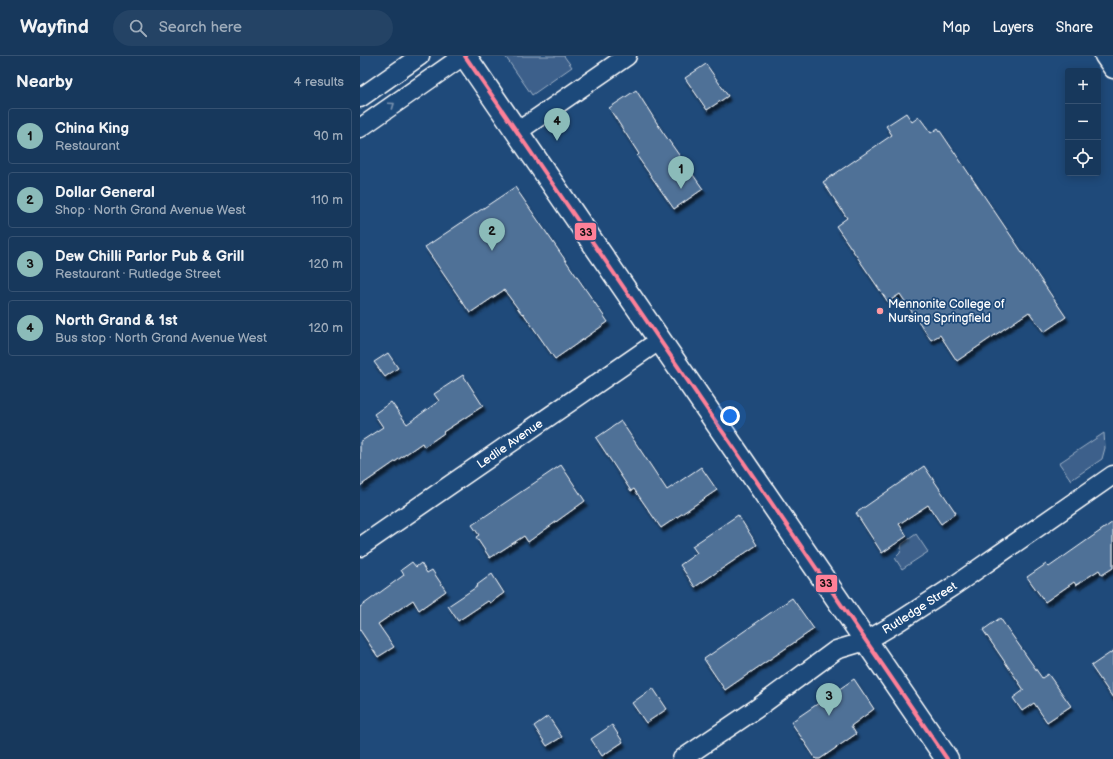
<!DOCTYPE html>
<html lang="en">
<head>
<meta charset="utf-8">
<style>
	:root { --surface:#17385c; --page:#244365; --text:#f1f3f6; --muted:#9eacbb; --line:#365272; --accent:#8bbbb9 }
	body { margin:0; font-family:"Balsamiq Sans",sans-serif; background:var(--page); color:var(--text) }
	.controls { position:absolute; right:12px; top:12px; display:grid; overflow:hidden; border-radius:4px; box-shadow:0 2px 10px #0003 }
	.controls button { width:36px; height:36px; display:grid; place-items:center; padding:0; border:0; border-bottom:1px solid var(--line); background:var(--surface); color:var(--text); font:20px sans-serif }
	.you { position:absolute; left:370px; top:360px; width:14px; height:14px; margin:-10px; border:3px solid #fff; border-radius:50%; background:#1a73e8; box-shadow:0 0 0 6px #1a73e833 }
	.badge { display:grid; place-items:center; width:26px; height:26px; border-radius:50%; background:var(--accent); color:#111; font-size:13px; font-weight:700 }
	.pin { position:absolute; translate:-50% -33px; filter:drop-shadow(0 1px 2px #0008) }
	.pin::after { content:''; position:absolute; top:21px; width:14px; height:12px; background:inherit; clip-path:polygon(0 0,100% 0,50% 100%) }
	.list { margin:0; padding:0; list-style:none }
	h2 { display:flex; justify-content:space-between; align-items:center; height:52px; margin:0; padding:0 16px; font-size:17px }
	h2 small { font-size:13px; font-weight:400; color:var(--muted) }
	.list li { display:grid; grid-template-columns:26px 1fr auto; gap:12px; align-items:center; box-sizing:border-box; height:56px; margin:0 8px 8px; padding:0 8px; border:1px solid var(--line); border-radius:4px }
	.list b { display:block; font-size:15px; white-space:nowrap }
	.list p { margin:0; font-size:13px; white-space:nowrap; color:var(--muted) }
	.list em { font-size:13px; font-style:normal; color:var(--muted) }
	.icon { flex:none; width:22px; height:22px; fill:none; stroke:currentColor; stroke-width:2; stroke-linecap:round; stroke-linejoin:round }
	.map { position:relative; flex:none; width:753px; height:703px; overflow:hidden }
	header { display:flex; align-items:center; gap:24px; box-sizing:border-box; height:56px; padding:0 20px; background:var(--surface); border-bottom:1px solid var(--line) }
	header strong { font-size:19px }
	nav { display:flex; gap:22px; margin-inline-start:auto; font-size:14px }
	.search { width:280px; height:36px; background:var(--page); display:flex; align-items:center; gap:10px; box-sizing:border-box; padding:0 14px; border-radius:22px; color:var(--muted); font-size:15px }
	main { display:flex }
	aside { flex:1; background:var(--surface) }
	.map>svg:first-child { display:block }
</style>
</head>
<body>
<header>
<strong>Wayfind</strong>
<div class="search"><svg class="icon" aria-label="search" viewBox="0 0 24 24"><circle cx="10" cy="10" r="6"/><path d="M15 15l6 6"/></svg>Search here</div>
<nav><a>Map</a><a>Layers</a><a>Share</a></nav>
</header>
<main>
<aside>
<h2>Nearby<small>4 results</small></h2>
<ul class="list">
<li><span class="badge">1</span><div><b>China King</b><p>Restaurant</p></div><em>90 m</em></li>
<li><span class="badge">2</span><div><b>Dollar General</b><p>Shop · North Grand Avenue West</p></div><em>110 m</em></li>
<li><span class="badge">3</span><div><b>Dew Chilli Parlor Pub &amp; Grill</b><p>Restaurant · Rutledge Street</p></div><em>120 m</em></li>
<li><span class="badge">4</span><div><b>North Grand &amp; 1st</b><p>Bus stop · North Grand Avenue West</p></div><em>120 m</em></li>
</ul>
</aside>
<div class="map">
<svg width="753" height="703" viewBox="0 0 753 703">
	<defs>
		<filter id="shadow"><feDropShadow dx="2.5" dy="4.5" stdDeviation="1" flood-color="#0009"/></filter>
	</defs>
	<rect width="100%" height="100%" fill="#1f4a7a"/>
	<filter id="ink" filterUnits="userSpaceOnUse"><feTurbulence type="fractalNoise" baseFrequency=".025" numOctaves="2"/><feDisplacementMap in="SourceGraphic" scale="8" xChannelSelector="R" yChannelSelector="G"/><feConvolveMatrix kernelMatrix="1 2 1 2 8 2 1 2 1" color-interpolation-filters="sRGB"/></filter>
	<g filter="url(#ink)">
		<g fill="#3c618b" stroke="#9eb0c5">
			<path d="M 145,0 L 204,0 L 212,11 L 172,39 Z"/>
			<path d="M 744,377 L 745,392 L 742,403 L 711,424 L 699,407 Z"/>
			<path d="M 556,478 L 568,496 L 542,513 L 535,502 L 540,497 L 542,488 Z"/>
		</g>
		<g fill="#507197" stroke="#fff" filter="url(#shadow)">
			<path d="M 346,8 L 368,40 L 347,54 L 325,22 Z"/>
			<path d="M 276,34 L 302,75 L 343,133 L 314,153 L 277,100 L 279,98 L 249,52 Z"/>
			<path d="M 546,57 L 552,66 L 559,61 L 571,77 L 578,72 L 706,261 L 684,276 L 669,256 L 597,305 L 580,279 L 571,284 L 540,238 L 528,246 L 476,170 L 487,162 L 463,126 L 532,79 L 526,70 Z"/>
			<path d="M 155,131 L 248,266 L 195,303 L 163,257 L 162,258 L 144,234 L 110,257 L 65,191 Z"/>
			<path d="M 28,297 L 38,312 L 25,321 L 14,306 Z"/>
			<path d="M 103,319 L 123,350 L 83,376 L 84,377 L 64,391 L 62,387 L 0,430 L 0,386 L 23,371 L 14,358 L 31,346 L 47,368 L 79,345 L 74,338 Z"/>
			<path d="M 261,365 L 307,434 L 341,411 L 357,434 L 301,472 L 274,433 L 271,435 L 236,382 Z"/>
			<path d="M 201,409 L 225,445 L 168,486 L 164,480 L 130,502 L 116,481 L 119,479 L 112,469 Z"/>
			<path d="M 564,410 L 596,457 L 581,468 L 568,449 L 539,468 L 547,480 L 522,497 L 496,457 Z"/>
			<path d="M 378,459 L 397,489 L 335,531 L 320,509 L 337,497 L 332,490 Z"/>
			<path d="M 753,466 L 753,512 L 742,519 L 739,514 L 716,529 L 714,526 L 685,546 L 667,521 L 686,508 L 689,511 Z"/>
			<path d="M 52,506 L 56,511 L 61,507 L 67,517 L 72,514 L 86,535 L 59,554 L 53,544 L 18,568 L 34,591 L 18,601 L 0,574 L 0,551 L 44,519 L 41,514 Z"/>
			<path d="M 132,518 L 144,537 L 130,547 L 128,545 L 98,565 L 88,550 L 118,530 L 117,529 Z"/>
			<path d="M 432,542 L 454,573 L 365,634 L 344,603 Z"/>
			<path d="M 640,562 L 682,622 L 688,618 L 711,650 L 687,666 L 674,647 L 662,655 L 653,642 L 664,634 L 623,574 Z"/>
			<path d="M 753,595 L 753,642 L 731,610 Z"/>
			<path d="M 494,623 L 514,653 L 491,670 L 496,678 L 460,703 L 456,703 L 431,666 Z"/>
			<path d="M 293,632 L 307,653 L 286,667 L 272,647 Z"/>
			<path d="M 188,660 L 202,681 L 187,690 L 174,670 Z"/>
			<path d="M 252,669 L 263,686 L 242,700 L 231,683 Z"/>
		</g>
		<g fill="none" stroke-linecap="round" stroke-linejoin="round">
			<g stroke="#fff" stroke-width="21">
				<g id="minor">
					<path d="M 744,0 L 753,13"/>
					<path d="M 0,42 L 60,0"/>
					<path d="M 0,72 L 103,0"/>
					<path d="M 157,76 L 267,0"/>
					<path id="s1" d="M 0,491 L 300,284"/>
					<path id="s2" d="M 322,703 L 396,653 L 476,594 L 506,585 L 538,566 L 592,531 L 753,419"/>
				</g>
			</g>
			<g stroke="#fff" stroke-width="25">
				<path id="major" d="M 105,0 L 587,703"/>
			</g>
			<use href="#minor" stroke="#1f4a7a" stroke-width="18"/>
			<use href="#major" stroke="#1f4a7a" stroke-width="22"/>
			<g stroke="#1f4a7a" stroke-width="7">
				<path id="bus-1" d="M 105,0 L 587,703"/>
			</g>
			<use href="#bus-1" stroke="#ff8098" stroke-width="4"/>
		</g>
		<defs><path id="oneway-chevron" d="M-2-3.5L2.5 0L-2 3.5" fill="none" stroke-width="1.6" stroke-linecap="round" stroke-linejoin="round"/></defs>
		<use stroke="#7992af" href="#oneway-chevron" transform="translate(32 49) rotate(-35)"/>
	</g>
	<circle fill="#ff9aa2" stroke="#1f4a7a" stroke-width="1.5" cx="520" cy="255" r="4"/>
	<g text-anchor="middle" stroke-width="3.5" stroke-linejoin="round" paint-order="stroke">
		<g font-size="12" fill="#fff" stroke="#1f4a7a" text-anchor="start">
			<text x="528" y="252">Mennonite College of<tspan x="528" dy="14">Nursing Springfield</tspan></text>
		</g>
		<g font-size="12" fill="#fff" stroke="#1f4a7a">
			<text dy="4" stroke="none"><textPath href="#s1" startOffset="182">Ledlie Avenue</textPath></text>
			<text dy="4" stroke="none"><textPath href="#s2" startOffset="283">Rutledge Street</textPath></text>
		</g>
	</g>
	<g stroke="#1f4a7a" stroke-width="1.5">
		<rect x="214" y="166" width="23" height="19" rx="4" fill="#ff8098"/>
		<rect x="455" y="518" width="23" height="19" rx="4" fill="#ff8098"/>
	</g>
	<g font-size="11" text-anchor="middle" font-weight="bold" fill="#111">
		<text x="226" y="180">33</text>
		<text x="466" y="531">33</text>
	</g>
</svg>
<div class="controls">
<button>+</button>
<button>−</button>
<button><svg class="icon" aria-label="locate" viewBox="0 0 24 24"><circle cx="12" cy="12" r="6"/><path d="M12 2v4M12 18v4M2 12h4M18 12h4"/></svg></button>
</div>
<div class="you"></div>
<div class="pin badge" style="left:321px;top:133px">1</div>
<div class="pin badge" style="left:132px;top:195px">2</div>
<div class="pin badge" style="left:469px;top:660px">3</div>
<div class="pin badge" style="left:197px;top:85px">4</div>
</div>
</main>
</body>
</html>
